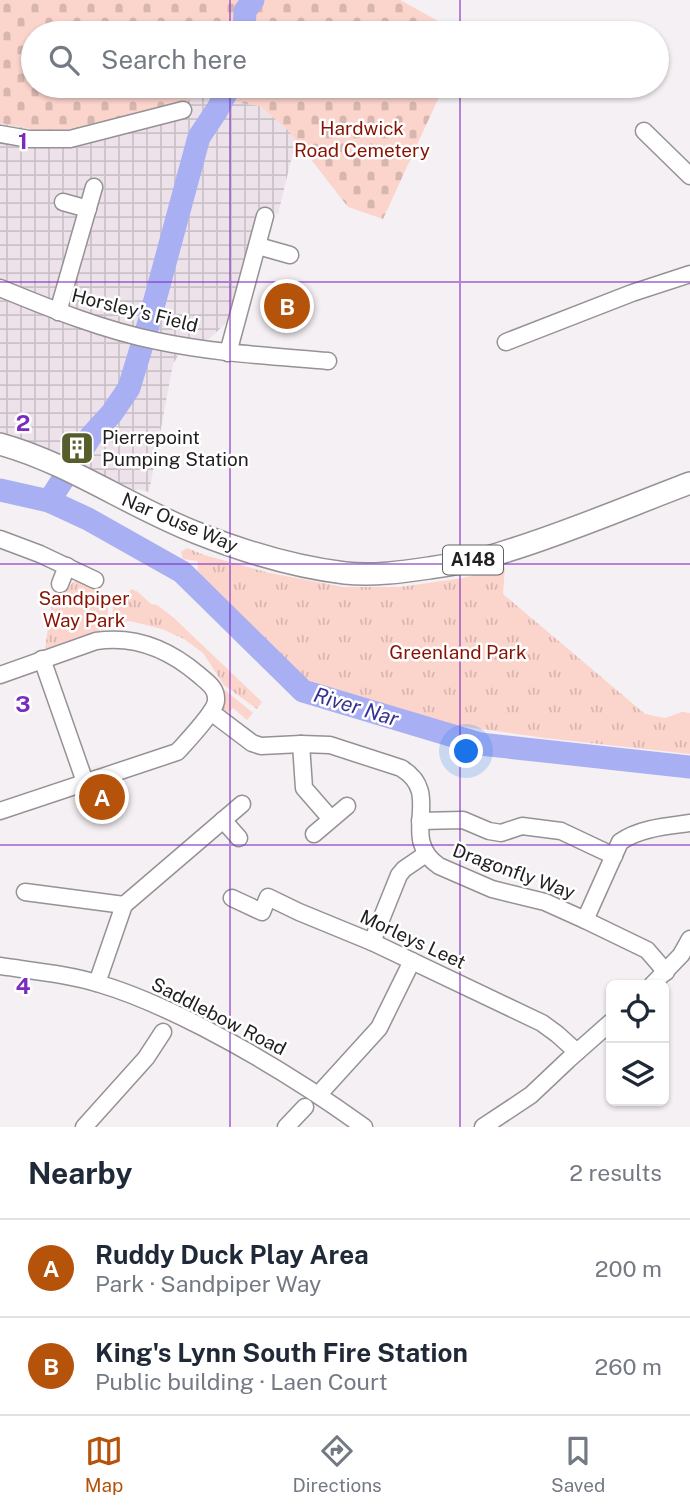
<!DOCTYPE html>
<html lang="en">
<head>
<meta charset="utf-8">
<style>
	:root { --surface:#fff; --page:#f2f2f3; --text:#1f2937; --muted:#747a83; --line:#e0e1e3; --accent:#b45309 }
	body { margin:0; font-family:"Public Sans",sans-serif; background:var(--page); color:var(--text) }
	.controls { position:absolute; right:21px; bottom:21px; display:grid; overflow:hidden; border-radius:10px; box-shadow:0 2px 5px #0004 }
	.controls button { width:63px; height:63px; display:grid; place-items:center; padding:0; border:0; border-bottom:2px solid var(--line); background:var(--surface); color:var(--text); font:35px sans-serif }
	.you { position:absolute; left:467px; top:752px; width:24px; height:24px; margin:-18px; border:5px solid #fff; border-radius:50%; background:#1a73e8; box-shadow:0 0 0 10px #1a73e833 }
	.badge { display:grid; place-items:center; width:46px; height:46px; border-radius:50%; background:var(--accent); color:#fff; font-size:23px; font-weight:700 }
	.pin { position:absolute; translate:-50% -50%; border:4px solid #fff; box-shadow:0 2px 7px #0006 }
	.list { margin:0; padding:0; list-style:none }
	h2 { display:flex; justify-content:space-between; align-items:center; height:91px; margin:0; padding:0 28px; font-size:30px }
	h2 small { font-size:23px; font-weight:400; color:var(--muted) }
	.list li { display:grid; grid-template-columns:46px 1fr auto; gap:21px; align-items:center; box-sizing:border-box; height:98px; padding:0 28px; border-top:2px solid var(--line) }
	.list b { display:block; font-size:26px; white-space:nowrap }
	.list p { margin:0; font-size:23px; white-space:nowrap; color:var(--muted) }
	.list em { font-size:23px; font-style:normal; color:var(--muted) }
	.icon { flex:none; width:38px; height:38px; fill:none; stroke:currentColor; stroke-width:2; stroke-linecap:round; stroke-linejoin:round }
	.map { position:relative; flex:none; width:690px; height:1127px; overflow:hidden }
	.search { position:absolute; background:var(--surface); box-shadow:0 2px 5px #0004; left:21px; right:21px; top:21px; height:77px; display:flex; align-items:center; gap:18px; box-sizing:border-box; padding:0 24px; border-radius:38px; color:var(--muted); font-size:26px }
	.sheet { height:287px; background:var(--surface) }
	nav { display:flex; justify-content:space-around; align-items:center; box-sizing:border-box; height:98px; border-top:2px solid var(--line); background:var(--surface); font-size:19px; color:var(--muted) }
	nav a { display:grid; justify-items:center; gap:4px }
	nav .on { color:var(--accent) }
	.map>svg:first-child { display:block }
</style>
</head>
<body>
<div class="map">
<svg width="690" height="1127" viewBox="0 0 690 1127">
	<defs>
		<pattern id="industrial-grid" width="8" height="8" patternUnits="userSpaceOnUse" patternTransform="scale(1.75)"><rect width="8" height="8" fill="#ede1ea"/><path d="M0 4h8M4 0v8" fill="none" stroke="#cbc1c8"/></pattern>
		<pattern id="grass-tufts" width="24" height="20" patternUnits="userSpaceOnUse" patternTransform="scale(1.75)"><rect width="24" height="20" fill="#fbd4cc"/><path d="M3 7l-1-3M5 7V3M7 7l1-3M15 17l-1-3M17 17v-4M19 17l1-3" fill="none" stroke="#d7b6af"/></pattern>
		<pattern id="cemetery-stones" width="16" height="16" patternUnits="userSpaceOnUse" patternTransform="scale(1.75)"><rect width="16" height="16" fill="#fbd4cc"/><path d="M2 7V4a2 2 0 0 1 4 0v3zM10 15v-3a2 2 0 0 1 4 0v3z" fill="#d7b6af"/></pattern>
	</defs>
	<rect width="100%" height="100%" fill="#f5f0f4"/>
	<path fill="url(#industrial-grid)" d="M 201,97 L 260,106 L 288,130 L 296,140 L 278,214 L 258,209 L 227,322 L 209,339 L 179,354 L 173,364 L 149,492 L 137,489 L 136,491 L 0,432 L 0,123 L 52,133 Z"/>
	<g fill="url(#grass-tufts)">
		<path d="M 187,548 L 204,555 L 270,573 L 343,587 L 400,587 L 463,578 L 505,567 L 503,594 L 645,714 L 665,718 L 682,712 L 690,713 L 690,754 L 545,738 L 445,724 L 319,686 L 296,673 L 197,579 L 198,561 L 183,559 L 181,552 Z"/>
		<path d="M 78,581 L 101,590 L 108,607 L 108,628 L 45,649 L 51,607 L 56,592 L 64,594 L 73,582 Z"/>
		<path d="M 132,589 L 138,592 L 151,604 L 157,605 L 174,618 L 262,702 L 257,709 L 224,685 L 203,653 L 184,639 L 162,629 L 130,621 L 112,623 L 113,605 Z"/>
		<path d="M 223,690 L 225,690 L 253,713 L 247,720 L 233,708 L 227,714 L 222,709 L 224,699 Z"/>
	</g>
	<path fill="url(#cemetery-stones)" d="M 0,0 L 400,0 L 460,33 L 33,33 L 33,86 L 444,86 L 383,219 L 348,207 L 288,130 L 260,106 L 201,97 L 52,133 L 0,123 Z"/>
	<g fill="none" stroke-linecap="round" stroke-linejoin="round">
		<g stroke="#a8aff3" stroke-width="23">
			<path d="M 244,33 L 245,11 L 253,0"/>
			<path d="M 0,490 L 49,501 L 88,519 L 182,572 L 303,691 L 480,744 L 690,767"/>
			<path d="M 49,501 L 91,436 L 112,413 L 129,388 L 149,322 L 199,137 L 217,110 L 230,86"/>
		</g>
		<g stroke="#969195" stroke-width="19">
			<g id="minor">
				<path d="M 644,131 L 690,176"/>
				<path d="M 0,134 L 29,139 L 70,139 L 183,110"/>
				<path d="M 63,202 L 88,209"/>
				<path d="M 258,246 L 290,255"/>
				<path d="M 0,288 C 51,309 103,330 157,341 C 213,353 271,356 328,361"/>
				<path d="M 58,312 L 94,187"/>
				<path d="M 506,342 L 632,293 L 690,274"/>
				<path d="M 228,353 L 265,216"/>
				<path d="M 0,539 L 40,554 L 95,580"/>
				<path d="M 60,584 L 67,566"/>
				<path d="M 42,659 L 85,782"/>
				<path d="M 0,675 L 96,641 C 135,635 170,650 199,675 C 208,683 217,688 216,701 C 215,711 189,739 181,748 L 177,752 L 0,811"/>
				<path d="M 211,712 L 252,743 L 261,746 L 301,744 L 330,745 L 401,768 C 445,794 397,837 439,866 L 492,889 L 545,902 L 585,920 L 647,950 L 666,972"/>
				<path d="M 301,744 L 304,788 L 331,819"/>
				<path d="M 223,820 L 239,838"/>
				<path d="M 420,821 L 463,820 L 489,831 L 501,833 L 522,826 L 561,831 L 614,856"/>
				<path d="M 314,834 L 347,806"/>
				<path d="M 25,892 L 124,905"/>
				<path d="M 232,898 L 262,912 L 268,897 L 299,912 L 372,942 L 542,1023 L 557,1034 L 577,1052"/>
				<path d="M 585,920 L 620,842 C 639,828 668,826 690,823"/>
				<path d="M 372,942 L 399,875 L 404,869 L 426,854"/>
				<path d="M 0,966 C 33,971 68,974 100,984 C 137,995 171,1011 204,1028 C 260,1057 313,1090 364,1127"/>
				<path d="M 97,983 L 124,905 L 242,804"/>
				<path d="M 652,985 L 681,955 L 690,939"/>
				<path d="M 319,1094 L 379,1028 L 412,961"/>
				<path d="M 84,1127 L 146,1058 L 163,1032"/>
				<path d="M 286,1127 L 305,1107"/>
				<path d="M 483,1127 L 531,1095 L 568,1060 L 611,1022"/>
			</g>
		</g>
		<g stroke="#969195" stroke-width="24">
			<path id="major" d="M 0,444 C 69,463 130,507 197,533 C 245,552 294,567 345,573 C 373,576 402,572 429,568 C 455,564 482,560 507,551 C 569,532 629,506 690,483"/>
		</g>
		<use href="#minor" stroke="#fff" stroke-width="16"/>
		<use href="#major" stroke="#fff" stroke-width="21"/>
	</g>
	<path fill="none" stroke="#7b2cbf" stroke-width="2" stroke-opacity="0.55" d="M 230,0 L 230,33M 460,0 L 460,33M 230,86 L 230,1127M 460,86 L 460,1127M 0,282 L 690,282M 0,564 L 690,564M 0,845 L 690,845"/>
	<defs>
		<g id="building-square" transform="scale(1.75)"><rect x="-9" y="-9" width="18" height="18" rx="4" fill="#575d2b" stroke="#fff"/><path d="M-4-6H4V6H1V3H-1V6H-4ZM-2.5-4.3h1.7v1.8h-1.7ZM.8-4.3h1.7v1.8H.8ZM-2.5-1h1.7V.8h-1.7ZM.8-1h1.7V.8H.8Z" fill="#fff"/></g>
	</defs>
	<g fill-rule="evenodd">
		<use href="#building-square" x="77" y="448"/>
	</g>
	<g text-anchor="middle" stroke-width="5" stroke-linejoin="round" paint-order="stroke">
		<rect fill="#fff" stroke="#636262" stroke-width="2" x="443" y="545.5" width="60" height="29" rx="5"/>
		<g font-size="18" font-weight="bold" fill="#201e1f">
			<text x="473" y="566">A148</text>
		</g>
		<g font-size="19" fill="#881304" stroke="#fff">
			<text x="362" y="135">Hardwick<tspan x="362" dy="22">Road Cemetery</tspan></text>
			<text x="84" y="605">Sandpiper<tspan x="84" dy="22">Way Park</tspan></text>
			<text x="458" y="659">Greenland Park</text>
		</g>
		<g font-size="19" fill="#201e1f" stroke="#fff">
			<text transform="translate(135 310) rotate(14)" y="7">Horsley's Field</text>
			<text transform="translate(180 522) rotate(23)" y="7">Nar Ouse Way</text>
			<text transform="translate(514 871) rotate(20)" y="7">Dragonfly Way</text>
			<text transform="translate(413 939) rotate(25)" y="7">Morleys Leet</text>
			<text transform="translate(219 1016) rotate(27)" y="7">Saddlebow Road</text>
		</g>
		<g font-size="19" fill="#201e1f" stroke="#fff" text-anchor="start">
			<text x="102" y="444">Pierrepoint<tspan x="102" dy="22">Pumping Station</tspan></text>
		</g>
		<g font-size="21" font-style="italic" fill="#383292" stroke="#fff">
			<text transform="translate(356 707) rotate(17)" y="7">River Nar</text>
		</g>
	</g>
	<g font-size="23" text-anchor="middle" font-weight="bold" fill="#7b2cbf" stroke="#fff" stroke-width="5" stroke-linejoin="round" paint-order="stroke">
		<text x="23" y="149">1</text>
		<text x="23" y="431">2</text>
		<text x="23" y="712">3</text>
		<text x="23" y="994">4</text>
	</g>
</svg>
<div class="controls">
<button><svg class="icon" aria-label="locate" viewBox="0 0 24 24"><circle cx="12" cy="12" r="6"/><path d="M12 2v4M12 18v4M2 12h4M18 12h4"/></svg></button>
<button><svg class="icon" aria-label="layers" viewBox="0 0 24 24"><path d="M12 4l9 5-9 5-9-5zM3 14l9 5 9-5"/></svg></button>
</div>
<div class="you"></div>
<div class="pin badge" style="left:102px;top:797px">A</div>
<div class="pin badge" style="left:287px;top:306px">B</div>
<div class="search"><svg class="icon" aria-label="search" viewBox="0 0 24 24"><circle cx="10" cy="10" r="6"/><path d="M15 15l6 6"/></svg>Search here</div>
</div>
<section class="sheet">
<h2>Nearby<small>2 results</small></h2>
<ul class="list">
<li><span class="badge">A</span><div><b>Ruddy Duck Play Area</b><p>Park · Sandpiper Way</p></div><em>200 m</em></li>
<li><span class="badge">B</span><div><b>King's Lynn South Fire Station</b><p>Public building · Laen Court</p></div><em>260 m</em></li>
</ul>
</section>
<nav>
<a class="on"><svg class="icon" aria-label="map" viewBox="0 0 24 24"><path d="M3 6l6-2 6 2 6-2v14l-6 2-6-2-6 2zM9 4v14M15 6v14"/></svg>Map</a>
<a><svg class="icon" aria-label="directions" viewBox="0 0 24 24"><path d="M12 3l9 9-9 9-9-9zM9 14v-3h6M13 9l2 2-2 2"/></svg>Directions</a>
<a><svg class="icon" aria-label="saved" viewBox="0 0 24 24"><path d="M7 4h10v16l-5-4-5 4z"/></svg>Saved</a>
</nav>
</body>
</html>
